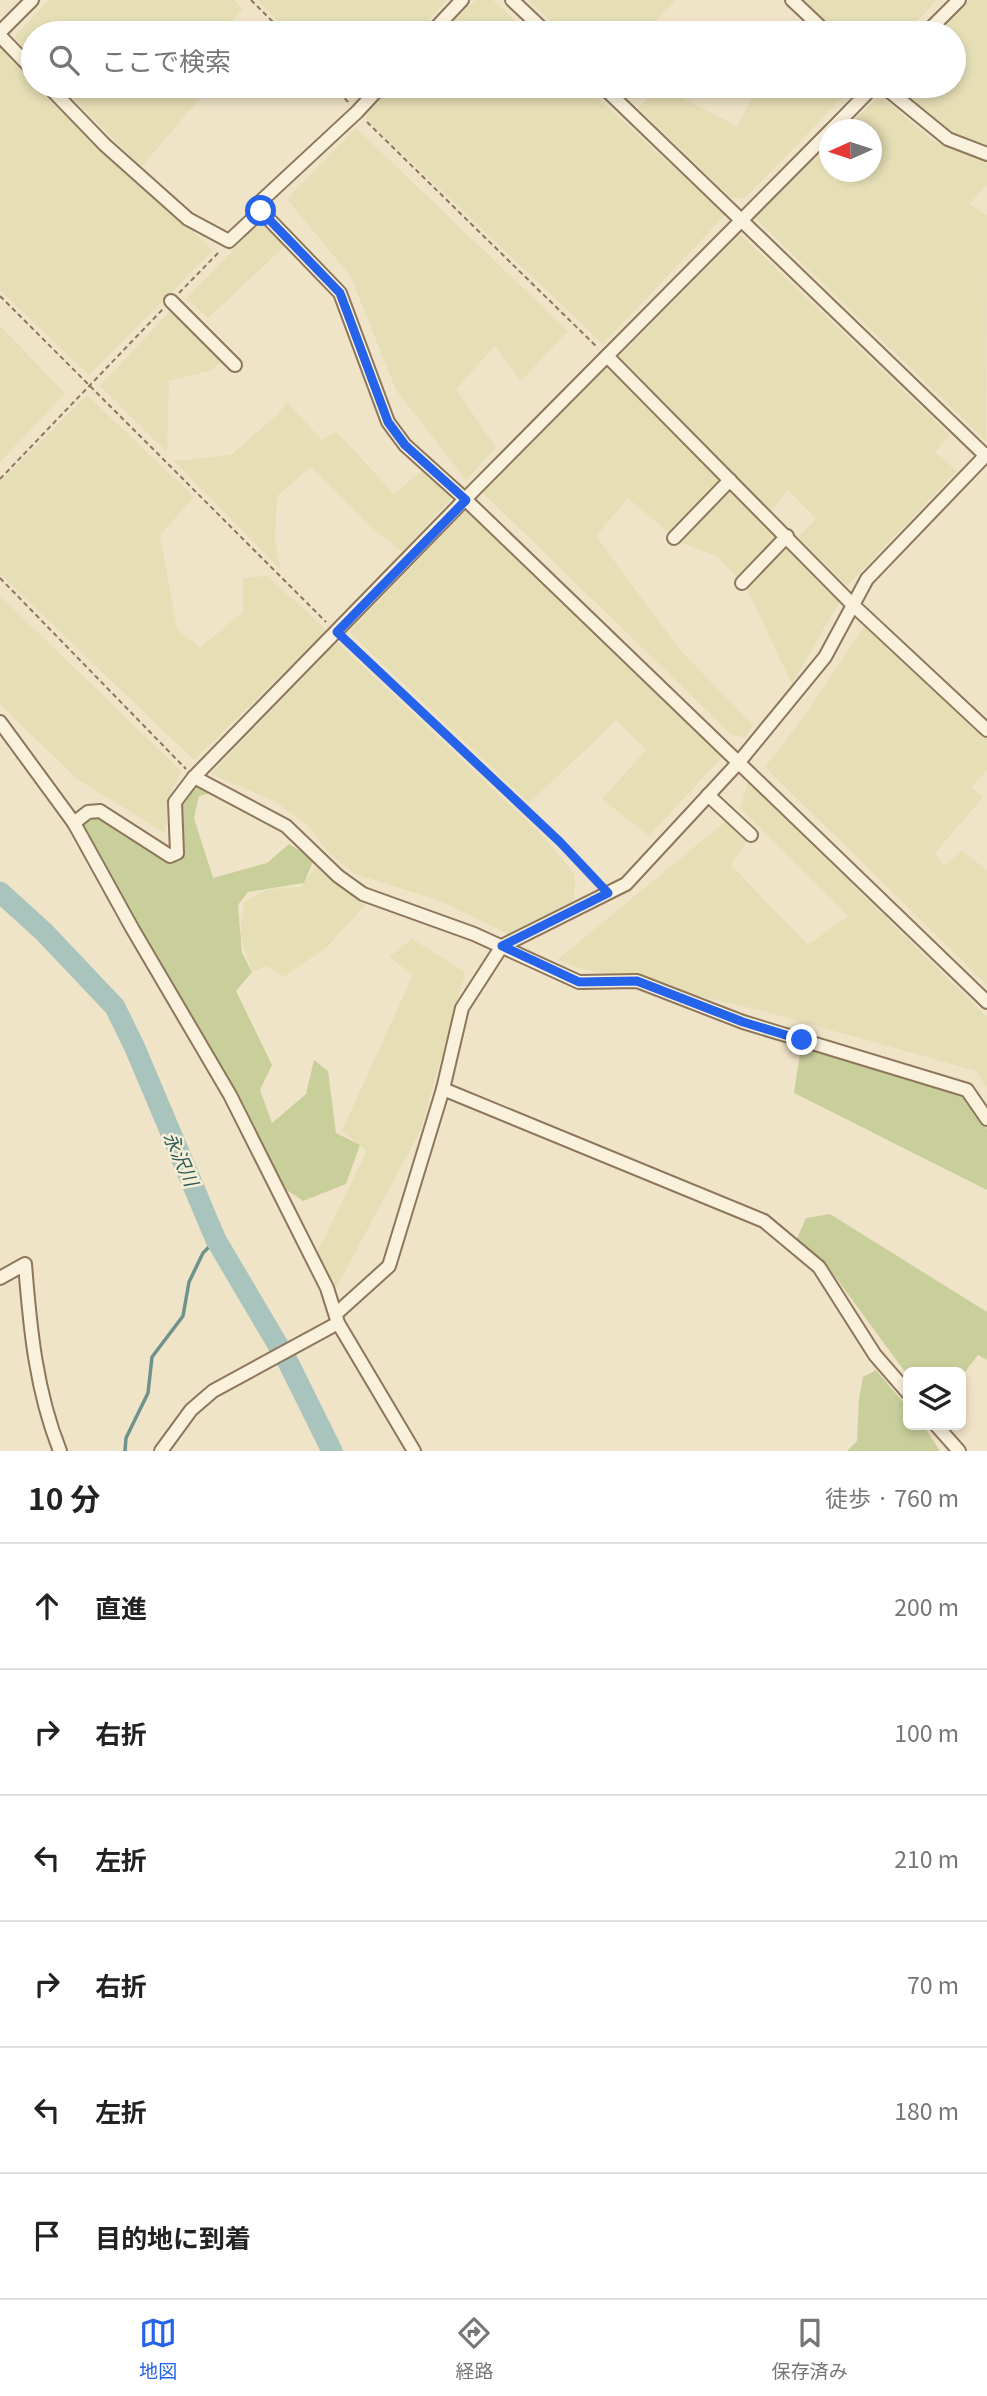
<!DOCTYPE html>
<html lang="ja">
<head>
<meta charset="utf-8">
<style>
	:root { --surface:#fff; --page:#f6f6f6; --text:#222; --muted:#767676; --line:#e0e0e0; --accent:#2563eb }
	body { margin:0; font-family:Georgia,"Noto Sans JP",serif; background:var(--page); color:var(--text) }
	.controls { position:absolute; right:21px; bottom:21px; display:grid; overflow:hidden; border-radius:10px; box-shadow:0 4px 10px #0003 }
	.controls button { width:63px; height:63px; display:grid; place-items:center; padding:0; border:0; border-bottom:2px solid var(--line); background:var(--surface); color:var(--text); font:35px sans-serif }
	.compass { position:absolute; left:819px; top:119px; width:63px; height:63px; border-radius:50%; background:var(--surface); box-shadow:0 4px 10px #0003; rotate:267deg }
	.stop { position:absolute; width:21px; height:21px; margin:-16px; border:5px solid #2563eb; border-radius:50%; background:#fff }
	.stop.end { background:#2563eb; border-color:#fff; box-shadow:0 2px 7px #0008 }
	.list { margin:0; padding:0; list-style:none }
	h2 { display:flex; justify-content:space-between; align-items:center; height:91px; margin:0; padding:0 28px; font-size:30px }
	h2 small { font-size:23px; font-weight:400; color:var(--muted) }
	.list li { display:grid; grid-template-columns:46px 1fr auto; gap:21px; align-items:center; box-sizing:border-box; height:126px; padding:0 28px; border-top:2px solid var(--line) }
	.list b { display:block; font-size:26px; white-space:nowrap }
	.list em { font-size:23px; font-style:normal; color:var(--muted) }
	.icon { flex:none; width:38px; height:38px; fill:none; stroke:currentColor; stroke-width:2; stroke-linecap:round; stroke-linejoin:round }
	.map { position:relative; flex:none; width:987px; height:1451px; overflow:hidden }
	.search { position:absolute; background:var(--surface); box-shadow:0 4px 10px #0003; left:21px; right:21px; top:21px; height:77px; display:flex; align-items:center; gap:18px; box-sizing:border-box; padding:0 24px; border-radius:38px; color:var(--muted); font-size:26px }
	.sheet { height:847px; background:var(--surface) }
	nav { display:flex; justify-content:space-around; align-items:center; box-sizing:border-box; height:98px; border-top:2px solid var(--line); background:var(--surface); font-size:19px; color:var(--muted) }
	nav a { display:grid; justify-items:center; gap:4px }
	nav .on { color:var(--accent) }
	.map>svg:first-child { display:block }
</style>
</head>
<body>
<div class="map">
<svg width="987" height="1451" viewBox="0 0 987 1451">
	<rect width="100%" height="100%" fill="#f0e4c8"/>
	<g fill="#e6deb5">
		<path d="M 49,0 L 234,0 L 243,9 L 220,33 L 33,33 L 33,57 L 14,37 Z"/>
		<path d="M 257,0 L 447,0 L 416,33 L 298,33 L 279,22 Z"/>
		<path d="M 475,0 L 493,0 L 529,33 L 441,33 Z"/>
		<path d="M 528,0 L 676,0 L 644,33 L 563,33 Z"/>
		<path d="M 801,0 L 937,0 L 905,33 L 836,33 Z"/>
		<path d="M 970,0 L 987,0 L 987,151 L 946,137 L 893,86 L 954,86 L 954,33 L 935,33 Z"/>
		<path d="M 0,46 L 33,83 L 33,86 L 213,250 L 89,375 L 0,290 Z"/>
		<path d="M 61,86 L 201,86 L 206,91 L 141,167 Z"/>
		<path d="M 389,86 L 585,86 L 725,215 L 603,344 L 365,118 L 371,104 Z"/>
		<path d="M 659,86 L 737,126 L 759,86 L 854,86 L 745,198 L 731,198 L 638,108 Z"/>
		<path d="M 880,95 L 932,140 L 987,162 L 987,185 L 969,204 L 987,215 L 986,441 L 755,218 L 829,145 L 830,172 L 872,172 L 872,130 L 845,129 Z"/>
		<path d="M 356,128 L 568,331 L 521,381 L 495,346 L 456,389 L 496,448 L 466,480 L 396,390 L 351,277 L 287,199 Z"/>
		<path d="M 262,220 L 287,244 L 208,318 L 186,299 Z"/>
		<path d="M 740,234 L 950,435 L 935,452 L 957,471 L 847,586 L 798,537 L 816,519 L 788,490 L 770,512 L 613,363 Z"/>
		<path d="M 173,308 L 223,360 L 210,371 L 169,381 L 167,452 L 100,386 Z"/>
		<path d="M 0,326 L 65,393 L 0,462 Z"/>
		<path d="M 608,364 L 841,599 L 792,684 L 746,587 L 717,556 L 681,543 L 628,498 L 596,536 L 680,650 L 753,725 L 746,737 L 732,735 L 481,491 Z"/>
		<path d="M 87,395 L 194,497 L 160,535 L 177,629 L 200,648 L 243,612 L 243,578 L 267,576 L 327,630 L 194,760 L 0,574 L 0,482 Z"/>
		<path d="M 287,402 L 322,440 L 337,432 L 394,494 L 424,469 L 457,492 L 402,552 L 370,526 L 311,467 L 277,496 L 275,540 L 281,570 L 174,461 L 231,455 L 278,414 Z"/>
		<path d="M 466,510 L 722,757 L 649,836 L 602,799 L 646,750 L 617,720 L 529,803 L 349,632 Z"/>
		<path d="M 0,596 L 181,771 L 168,799 L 165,833 L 77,779 L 0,704 Z"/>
		<path d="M 867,622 L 987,736 L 987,770 L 971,787 L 983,797 L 935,853 L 944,866 L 962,851 L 987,870 L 987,985 L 765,767 L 803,718 Z"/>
		<path d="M 337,642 L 544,837 L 575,875 L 574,900 L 508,934 L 438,900 L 355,874 L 328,852 L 307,825 L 274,801 L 211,774 Z"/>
		<path d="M 748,782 L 987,1017 L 987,1088 L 976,1071 L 767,1012 L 580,968 L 557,960 L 732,816 L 751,835 L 731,865 L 808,945 L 848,916 L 740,808 Z"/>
		<path d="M 319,862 L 367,903 L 326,948 L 283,977 L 267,966 L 252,972 L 240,935 L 244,902 L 268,889 L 301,887 Z"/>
		<path d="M 412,939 L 465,972 L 421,1129 L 335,1290 L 317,1253 L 367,1151 L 342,1131 L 413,975 L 389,957 Z"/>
	</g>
	<g fill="#c9cf9b">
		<path d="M 194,785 L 214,792 L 199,796 L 194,818 L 213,878 L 267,863 L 289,844 L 314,859 L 304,883 L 248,892 L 238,905 L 242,953 L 252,972 L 236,991 L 272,1065 L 260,1090 L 272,1123 L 306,1094 L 314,1060 L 328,1071 L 336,1133 L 360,1145 L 346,1184 L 303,1201 L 272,1180 L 80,825 L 97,816 L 169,860 L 184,855 L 178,807 Z"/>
		<path d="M 802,1040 L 967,1090 L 987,1129 L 987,1190 L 794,1093 Z"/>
		<path d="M 830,1214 L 987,1312 L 987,1360 L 978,1355 L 961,1377 L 961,1372 L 908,1372 L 908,1376 L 831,1271 L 796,1241 L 806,1218 Z"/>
		<path d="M 876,1370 L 908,1408 L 908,1425 L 923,1425 L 940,1451 L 847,1451 L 857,1441 L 859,1399 L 863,1377 Z"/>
	</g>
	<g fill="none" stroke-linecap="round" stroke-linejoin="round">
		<path stroke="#6f938a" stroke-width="3.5" d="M 125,1451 L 126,1438 L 148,1393 L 152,1357 L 183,1316 L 189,1282 L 203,1253 L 216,1240"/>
		<path stroke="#a9c4bc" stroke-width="21" d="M 0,892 L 44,932 L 115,1007 L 135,1048 L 216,1240 L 288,1362 L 332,1451"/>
		<g stroke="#8d765c" stroke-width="16">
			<g id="minor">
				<path d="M 512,0 L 547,33"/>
				<path d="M 792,0 L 827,33"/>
				<path d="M 0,32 L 32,0"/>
				<path d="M 431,33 L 462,0"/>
				<path d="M 926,33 L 959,0"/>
				<path d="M 0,36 L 33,70"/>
				<path d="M 48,86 L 105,145 L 188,219 L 229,241 L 261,211"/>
				<path d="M 381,86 L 357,112 L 259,203 L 261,211 L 340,293 L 388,422 L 405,445 L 466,500 L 987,1002"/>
				<path d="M 602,86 L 987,457"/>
				<path d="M 883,86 L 948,139 L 987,154"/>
				<path d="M 831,130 L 874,86"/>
				<path d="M 171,301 L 235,365"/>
				<path d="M 607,356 L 853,605 L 987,730"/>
				<path d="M 674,538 L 730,480"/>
				<path d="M 742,583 L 787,536"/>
				<path d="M 0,722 L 74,823 L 132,928 L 230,1095 L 327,1288 L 338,1323 L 414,1451"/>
				<path d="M 194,777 L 286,826 L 338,876 L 363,894 L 474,934 L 579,982 L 637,981 L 743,1022 L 967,1090 L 987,1119"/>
				<path d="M 708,795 L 751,835"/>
				<path d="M 74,823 L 88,812 L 100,811 L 170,856 L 177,853 L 175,802 L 194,777 L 475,489 L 830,131"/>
				<path d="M 443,1089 L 764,1221 L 819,1267 L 875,1355 L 908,1393"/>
				<path d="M 0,1278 L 25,1264 C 30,1328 36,1391 60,1451"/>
				<path d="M 338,1312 L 389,1266 L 443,1089 L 462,1008 L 502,946 L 626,884 L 739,762 L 825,657 L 867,579 L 987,454"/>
				<path d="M 936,1425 L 959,1451"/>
				<path d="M 161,1451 L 191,1410 L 213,1391 L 338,1323"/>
			</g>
		</g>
		<g stroke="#8d765c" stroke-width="2" stroke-dasharray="5 3.5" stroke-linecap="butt">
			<path d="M 251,0 L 284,33"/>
			<path d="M 333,86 L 349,103"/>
			<path d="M 367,122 L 598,348"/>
			<path d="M 179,293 L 219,252"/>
			<path d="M 0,296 L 326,622"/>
			<path d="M 0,479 L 163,309"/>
			<path d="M 0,578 L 186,769"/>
			<path d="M 346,640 L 560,842 L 599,884"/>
		</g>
		<use href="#minor" stroke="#faf1dc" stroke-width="12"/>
	</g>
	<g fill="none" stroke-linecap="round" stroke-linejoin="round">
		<path stroke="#2563eb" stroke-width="9" d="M 261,211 L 340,293 L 388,422 L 405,445 L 466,500 L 337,632 L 560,842 L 608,893 L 502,946 L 579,982 L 637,981 L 743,1022 L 802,1040"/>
	</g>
	<g text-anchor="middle" stroke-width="5" stroke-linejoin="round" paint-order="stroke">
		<g font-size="19" font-style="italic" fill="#2f5d5a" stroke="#f7eed8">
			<text transform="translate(181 1159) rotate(66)" y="7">永沢川</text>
		</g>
	</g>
</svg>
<div class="controls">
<button><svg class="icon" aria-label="layers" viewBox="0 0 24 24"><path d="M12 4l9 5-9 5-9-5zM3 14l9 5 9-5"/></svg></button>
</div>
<svg class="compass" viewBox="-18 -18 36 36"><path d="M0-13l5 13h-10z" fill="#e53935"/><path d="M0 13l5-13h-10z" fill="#767676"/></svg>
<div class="stop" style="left:261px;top:211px"></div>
<div class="stop end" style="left:802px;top:1040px"></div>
<div class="search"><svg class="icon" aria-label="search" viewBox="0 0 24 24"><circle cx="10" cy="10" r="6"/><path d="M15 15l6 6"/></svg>ここで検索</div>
</div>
<section class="sheet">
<h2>10 分<small>徒歩 · 760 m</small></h2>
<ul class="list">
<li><svg class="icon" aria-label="ahead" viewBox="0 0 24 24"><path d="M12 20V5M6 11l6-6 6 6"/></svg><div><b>直進</b></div><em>200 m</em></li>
<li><svg class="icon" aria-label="right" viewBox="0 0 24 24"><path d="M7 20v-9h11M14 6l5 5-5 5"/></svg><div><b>右折</b></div><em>100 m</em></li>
<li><svg class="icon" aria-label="left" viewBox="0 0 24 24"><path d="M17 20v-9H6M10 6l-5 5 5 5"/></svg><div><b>左折</b></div><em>210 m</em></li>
<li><svg class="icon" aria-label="right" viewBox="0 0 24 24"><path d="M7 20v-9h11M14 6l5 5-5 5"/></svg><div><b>右折</b></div><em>70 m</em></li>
<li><svg class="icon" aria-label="left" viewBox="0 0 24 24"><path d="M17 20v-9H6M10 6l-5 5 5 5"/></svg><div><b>左折</b></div><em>180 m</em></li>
<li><svg class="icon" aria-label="arrive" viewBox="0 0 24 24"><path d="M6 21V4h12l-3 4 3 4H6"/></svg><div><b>目的地に到着</b></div></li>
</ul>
</section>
<nav>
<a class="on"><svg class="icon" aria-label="map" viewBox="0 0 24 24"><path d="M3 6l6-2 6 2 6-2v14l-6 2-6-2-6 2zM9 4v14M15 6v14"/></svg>地図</a>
<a><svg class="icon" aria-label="directions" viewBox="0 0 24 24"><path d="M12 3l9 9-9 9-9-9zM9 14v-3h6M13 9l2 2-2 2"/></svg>経路</a>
<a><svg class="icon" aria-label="saved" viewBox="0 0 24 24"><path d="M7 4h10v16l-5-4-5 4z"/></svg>保存済み</a>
</nav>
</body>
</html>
